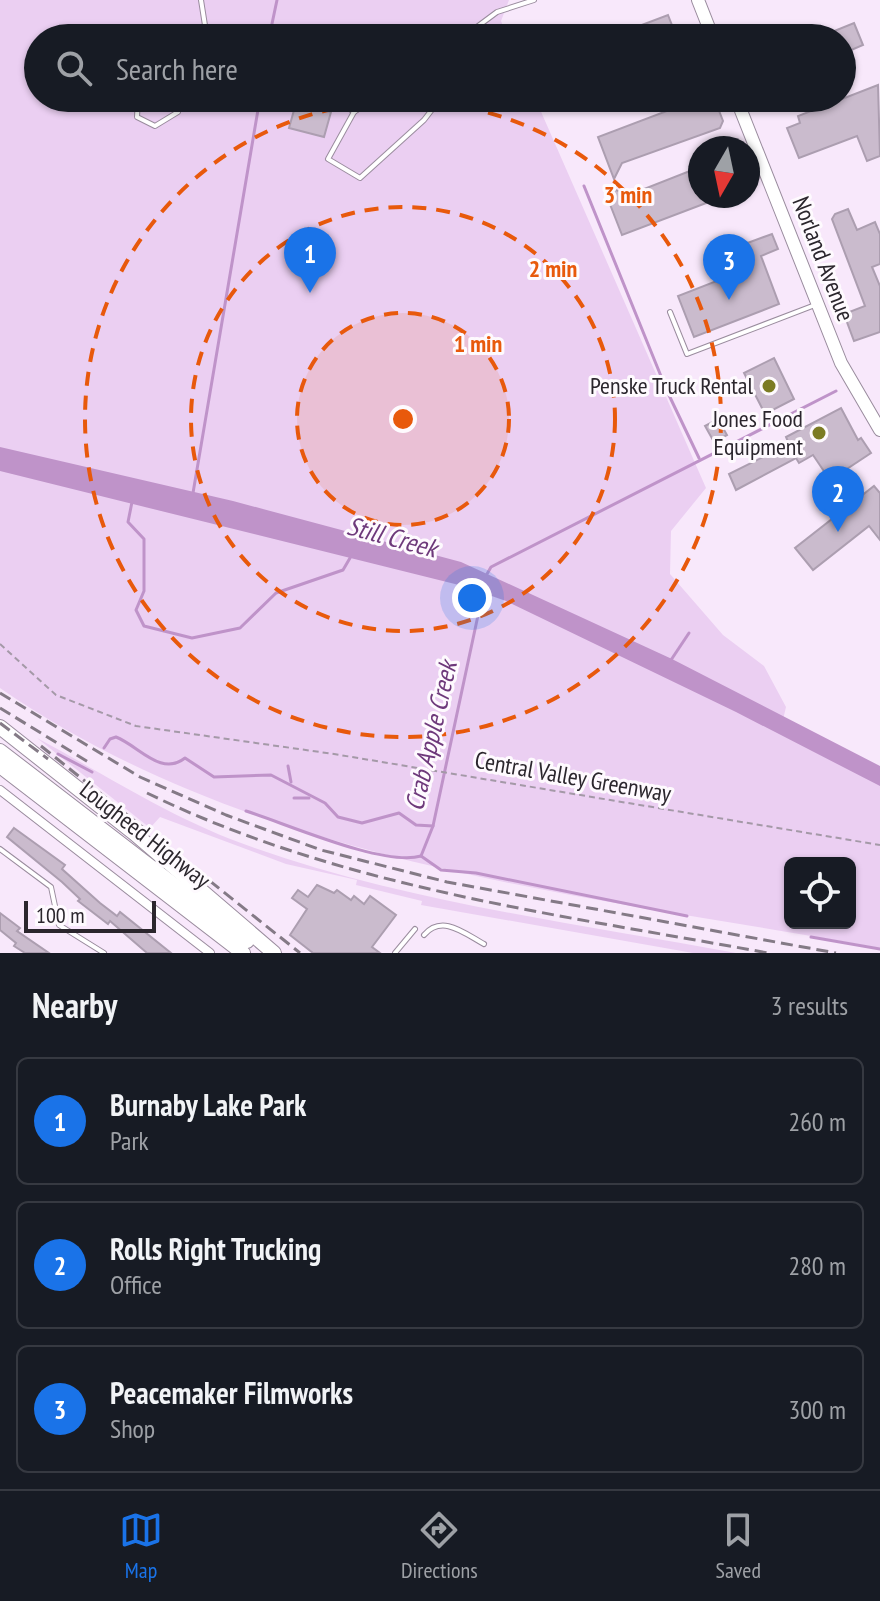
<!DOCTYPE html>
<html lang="en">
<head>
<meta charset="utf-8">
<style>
	:root { --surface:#171b24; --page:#242831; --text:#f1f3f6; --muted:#9ea1a6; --line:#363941; --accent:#1a73e8 }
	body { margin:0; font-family:"PT Sans Narrow",sans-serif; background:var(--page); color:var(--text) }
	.controls { position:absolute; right:24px; bottom:24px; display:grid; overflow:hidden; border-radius:12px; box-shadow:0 2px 6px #0004 }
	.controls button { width:72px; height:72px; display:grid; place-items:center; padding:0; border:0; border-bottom:2px solid var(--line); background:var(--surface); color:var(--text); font:40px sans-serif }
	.compass { position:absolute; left:688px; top:136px; width:72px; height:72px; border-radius:50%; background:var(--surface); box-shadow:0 2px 6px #0004; rotate:189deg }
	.scale { position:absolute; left:24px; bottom:20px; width:132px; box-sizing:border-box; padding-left:8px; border:4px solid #2b262d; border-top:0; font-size:22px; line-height:28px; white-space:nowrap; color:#2b262d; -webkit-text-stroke:6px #fefafe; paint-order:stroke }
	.you { position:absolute; left:472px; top:598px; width:28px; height:28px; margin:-20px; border:6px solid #fff; border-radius:50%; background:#1a73e8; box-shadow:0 0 0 12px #1a73e833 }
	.badge { display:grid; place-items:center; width:52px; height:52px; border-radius:50%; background:var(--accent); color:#fff; font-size:26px; font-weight:700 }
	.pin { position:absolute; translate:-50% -66px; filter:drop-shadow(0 2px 4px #0008) }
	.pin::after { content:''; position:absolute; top:42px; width:28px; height:24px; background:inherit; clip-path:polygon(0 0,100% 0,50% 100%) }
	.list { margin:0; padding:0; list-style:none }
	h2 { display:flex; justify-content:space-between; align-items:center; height:104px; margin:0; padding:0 32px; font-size:34px }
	h2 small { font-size:26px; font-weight:400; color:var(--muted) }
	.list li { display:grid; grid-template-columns:52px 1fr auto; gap:24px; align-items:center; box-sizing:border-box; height:128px; margin:0 16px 16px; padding:0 16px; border:2px solid var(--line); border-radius:12px }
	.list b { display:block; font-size:30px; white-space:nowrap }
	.list p { margin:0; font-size:26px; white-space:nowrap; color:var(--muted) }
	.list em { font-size:26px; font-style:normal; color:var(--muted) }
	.icon { flex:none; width:44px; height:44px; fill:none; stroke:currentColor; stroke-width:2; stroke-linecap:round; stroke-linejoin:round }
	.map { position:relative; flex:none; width:880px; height:953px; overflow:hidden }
	.search { position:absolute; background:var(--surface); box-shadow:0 2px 6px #0004; left:24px; right:24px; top:24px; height:88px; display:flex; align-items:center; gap:20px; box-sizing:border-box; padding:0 28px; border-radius:44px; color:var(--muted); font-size:30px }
	.sheet { height:536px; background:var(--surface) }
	nav { display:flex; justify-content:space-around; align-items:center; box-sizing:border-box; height:112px; border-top:2px solid var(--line); background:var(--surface); font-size:22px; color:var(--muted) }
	nav a { display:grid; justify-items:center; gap:4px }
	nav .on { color:var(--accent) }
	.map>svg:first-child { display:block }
</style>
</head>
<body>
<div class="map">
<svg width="880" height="953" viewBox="0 0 880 953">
	<rect width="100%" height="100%" fill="#f8e8fb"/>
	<g fill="#ebcff2" fill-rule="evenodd">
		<path d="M 0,0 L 509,0 L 501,21 L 508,38 L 38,38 L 38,98 L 535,98 L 706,488 L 671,531 L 670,574 L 723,635 L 764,666 L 786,707 L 781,728 L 880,777 L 880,948 C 581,894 256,865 0,688 ZM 790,863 L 850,863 L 850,923 L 790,923 Z"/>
		<path d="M 37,738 C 108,776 174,820 252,847 C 407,902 574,923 736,953 L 693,953 L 421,905 L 422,901 L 356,885 L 357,880 L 286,864 L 160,817 L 150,828 Z"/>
	</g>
	<path fill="#bf93c9" d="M 0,447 L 233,501 L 461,562 L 672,659 L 880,766 L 880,786 L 736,712 L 506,601 L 463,586 L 0,471 Z"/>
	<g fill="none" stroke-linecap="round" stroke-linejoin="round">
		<g stroke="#bf93c9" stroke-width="3">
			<path d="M 269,38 L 277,0"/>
			<path d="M 584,186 L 667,391 L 699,458"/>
			<path d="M 193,493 L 260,98"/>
			<path d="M 132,502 L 128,522 L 144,539 L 144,591 L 136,610 L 144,626 L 192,638 L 240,628 L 276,593 L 343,570 L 350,558"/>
			<path d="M 487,574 L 491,567 L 836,391"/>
			<path d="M 671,660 L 689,633"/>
			<path d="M 104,748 L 110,739 L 116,737 C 139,746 161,777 185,758 L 214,777 L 271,775 L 325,803 L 338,817 L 362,823 L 399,813 L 416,825 L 433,826 L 483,592"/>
			<path d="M 58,754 L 92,772"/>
			<path d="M 288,766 L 291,782"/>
			<path d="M 294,798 L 309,798"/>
			<path d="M 246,811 C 287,824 384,867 421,856 L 441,870 L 476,873 L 687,916"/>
			<path d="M 421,856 L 433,826"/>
			<path d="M 811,937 L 880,949"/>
		</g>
	</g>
	<g fill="#cabbcd" stroke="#ac9eb0" stroke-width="2">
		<path d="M 668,15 L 677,38 L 610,38 L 610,37 Z"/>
		<path d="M 854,23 L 863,45 L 842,54 L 842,38 L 817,38 Z"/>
		<path d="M 878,85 L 880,156 L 867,161 L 857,136 L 799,158 L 787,128 L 800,123 L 798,116 Z"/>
		<path d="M 701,98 L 714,98 L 723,121 L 720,128 L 622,163 L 614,179 L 598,137 Z"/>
		<path d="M 296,103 L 331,112 L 324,137 L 289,128 Z"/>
		<path d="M 700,167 L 700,196 L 722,197 L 622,235 L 606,194 L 616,190 L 629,195 Z"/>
		<path d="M 848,209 L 857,230 L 875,222 L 880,234 L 880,264 L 872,267 L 880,286 L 880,332 L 854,341 L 844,314 L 865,306 L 832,219 L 835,214 Z"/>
		<path d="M 772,234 L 778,249 L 761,256 L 779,304 L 694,337 L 678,296 L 740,272 L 731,249 Z"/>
		<path d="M 774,358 L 794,399 L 765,414 L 744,373 Z"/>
		<path d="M 841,408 L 858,440 L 861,438 L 871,453 L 830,480 L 813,455 L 799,463 L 796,458 L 736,490 L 729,474 L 789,444 L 786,437 Z"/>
		<path d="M 718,419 L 727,435 L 714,442 L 705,426 Z"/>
		<path d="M 874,486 L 880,493 L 880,540 L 869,526 L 813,570 L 795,548 Z"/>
		<path d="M 14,828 L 65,865 L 62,869 L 100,903 L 117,916 L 120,912 L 171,953 L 147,953 L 110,921 L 108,924 L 78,901 L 80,899 L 62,882 L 7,837 Z"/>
		<path d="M 317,885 L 334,893 L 337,890 L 351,900 L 354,896 L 364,904 L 370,896 L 396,915 L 372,947 L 380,953 L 313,953 L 290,935 L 307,909 L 292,898 L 298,890 L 308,897 Z"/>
		<path d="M 0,913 L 20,928 L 17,931 L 49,953 L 25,953 L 14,946 L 16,943 L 0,930 Z"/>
	</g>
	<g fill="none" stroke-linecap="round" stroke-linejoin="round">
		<g stroke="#9a8c9e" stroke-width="6">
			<g id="lane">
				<path d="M 201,0 L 207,38"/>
				<path d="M 462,38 L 497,12 L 534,0"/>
				<path d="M 138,98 L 137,117 L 155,126 L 178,112 L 179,98"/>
				<path d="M 335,98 L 354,112 L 375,98"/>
				<path d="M 354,112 L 328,159 L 360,178 L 424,120 L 441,98"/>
				<path d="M 670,312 L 687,354 L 815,305"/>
				<path d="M 0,849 L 51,887 L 59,925 L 104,953"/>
				<path d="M 424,935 C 442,914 464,933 484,944"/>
				<path d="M 395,953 L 415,929"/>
			</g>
		</g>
		<g stroke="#9a8c9e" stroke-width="10">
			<path id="street" d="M 0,790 L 210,953"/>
		</g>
		<g stroke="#9a8c9e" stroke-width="14">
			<g id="secondary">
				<path d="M 698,0 L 713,38"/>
				<path d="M 736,98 L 841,363 L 880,430"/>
			</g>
		</g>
		<g stroke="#9a8c9e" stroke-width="16">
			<g id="primary">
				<path d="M 0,727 L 134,833 L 274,953"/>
				<path d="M 0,751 L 247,941"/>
				<path d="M 0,766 L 243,953"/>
			</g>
		</g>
		<path stroke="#a499a7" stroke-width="2" stroke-dasharray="6 4" stroke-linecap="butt" d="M 0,644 L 56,695 L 136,726 L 334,754 L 880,845"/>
		<use href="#lane" stroke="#fff" stroke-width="4"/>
		<use href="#street" stroke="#fff" stroke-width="8"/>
		<use href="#secondary" stroke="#fff" stroke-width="12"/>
		<use href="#primary" stroke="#fff" stroke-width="14"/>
		<g stroke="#847a86" stroke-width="3" stroke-dasharray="12 6" stroke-linecap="butt">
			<path d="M 0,693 L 140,777 L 226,815 L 321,850 L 447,882 L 836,953"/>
			<path d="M 0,708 L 90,763"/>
			<path d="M 0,723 L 48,759"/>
			<path d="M 41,746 L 300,953"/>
			<path d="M 147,793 C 342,888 556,914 768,953"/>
		</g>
	</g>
	<circle cx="403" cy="419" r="106" fill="#e8590c" fill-opacity=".12"/>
	<g fill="none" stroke="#e8590c" stroke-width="4" stroke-dasharray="14 10">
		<circle cx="403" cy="419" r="106"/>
		<circle cx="403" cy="419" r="212"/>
		<circle cx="403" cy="419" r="318"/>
	</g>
	<g fill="#7c7c24" stroke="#fefafe" stroke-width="3">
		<circle cx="769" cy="386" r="8"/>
		<circle cx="819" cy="433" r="8"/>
	</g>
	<g text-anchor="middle" stroke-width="6" stroke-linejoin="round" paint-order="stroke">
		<g font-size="24" fill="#2b262d" stroke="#fefafe">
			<text transform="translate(823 259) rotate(69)" y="8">Norland Avenue</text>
			<text transform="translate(573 777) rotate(10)" y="8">Central Valley Greenway</text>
			<text transform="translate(145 835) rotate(38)" y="8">Lougheed Highway</text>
		</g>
		<g font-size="24" fill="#2b262d" stroke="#fefafe" text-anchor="end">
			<text x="753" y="394">Penske Truck Rental</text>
			<text x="803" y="427">Jones Food<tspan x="803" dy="28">Equipment</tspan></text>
		</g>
		<g font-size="26" font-style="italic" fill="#6e397b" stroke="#fefafe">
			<text transform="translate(392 537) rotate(15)" y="9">Still Creek</text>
			<text transform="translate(431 736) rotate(-77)" y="9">Crab Apple Creek</text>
		</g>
	</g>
	<circle cx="403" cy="419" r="12" fill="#e8590c" stroke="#fefafe" stroke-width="4"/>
	<g font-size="24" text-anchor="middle" font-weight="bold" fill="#e8590c" stroke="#fefafe" stroke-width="6" stroke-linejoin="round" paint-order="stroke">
		<text x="628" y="203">3 min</text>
		<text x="553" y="277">2 min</text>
		<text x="478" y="352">1 min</text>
	</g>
</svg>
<div class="controls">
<button><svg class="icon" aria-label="locate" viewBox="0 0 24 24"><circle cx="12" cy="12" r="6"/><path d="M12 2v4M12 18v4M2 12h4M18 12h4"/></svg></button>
</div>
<svg class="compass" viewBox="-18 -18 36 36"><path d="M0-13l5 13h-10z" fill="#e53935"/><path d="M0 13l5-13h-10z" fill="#9ea1a6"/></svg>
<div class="scale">100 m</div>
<div class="you"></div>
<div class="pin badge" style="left:310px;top:293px">1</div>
<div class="pin badge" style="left:838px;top:532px">2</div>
<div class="pin badge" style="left:729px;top:300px">3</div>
<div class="search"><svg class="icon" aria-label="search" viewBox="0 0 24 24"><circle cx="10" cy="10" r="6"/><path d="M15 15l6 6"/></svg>Search here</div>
</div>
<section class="sheet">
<h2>Nearby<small>3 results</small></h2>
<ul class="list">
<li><span class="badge">1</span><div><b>Burnaby Lake Park</b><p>Park</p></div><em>260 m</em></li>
<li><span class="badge">2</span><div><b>Rolls Right Trucking</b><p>Office</p></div><em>280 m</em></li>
<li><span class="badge">3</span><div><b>Peacemaker Filmworks</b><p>Shop</p></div><em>300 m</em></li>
</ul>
</section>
<nav>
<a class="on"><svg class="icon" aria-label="map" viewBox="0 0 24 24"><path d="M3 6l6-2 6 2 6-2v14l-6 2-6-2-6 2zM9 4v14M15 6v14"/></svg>Map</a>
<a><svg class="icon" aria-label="directions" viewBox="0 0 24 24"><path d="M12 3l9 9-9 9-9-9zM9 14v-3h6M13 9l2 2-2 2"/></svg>Directions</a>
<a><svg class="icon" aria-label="saved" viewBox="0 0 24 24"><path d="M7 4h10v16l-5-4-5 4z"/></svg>Saved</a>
</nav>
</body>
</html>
